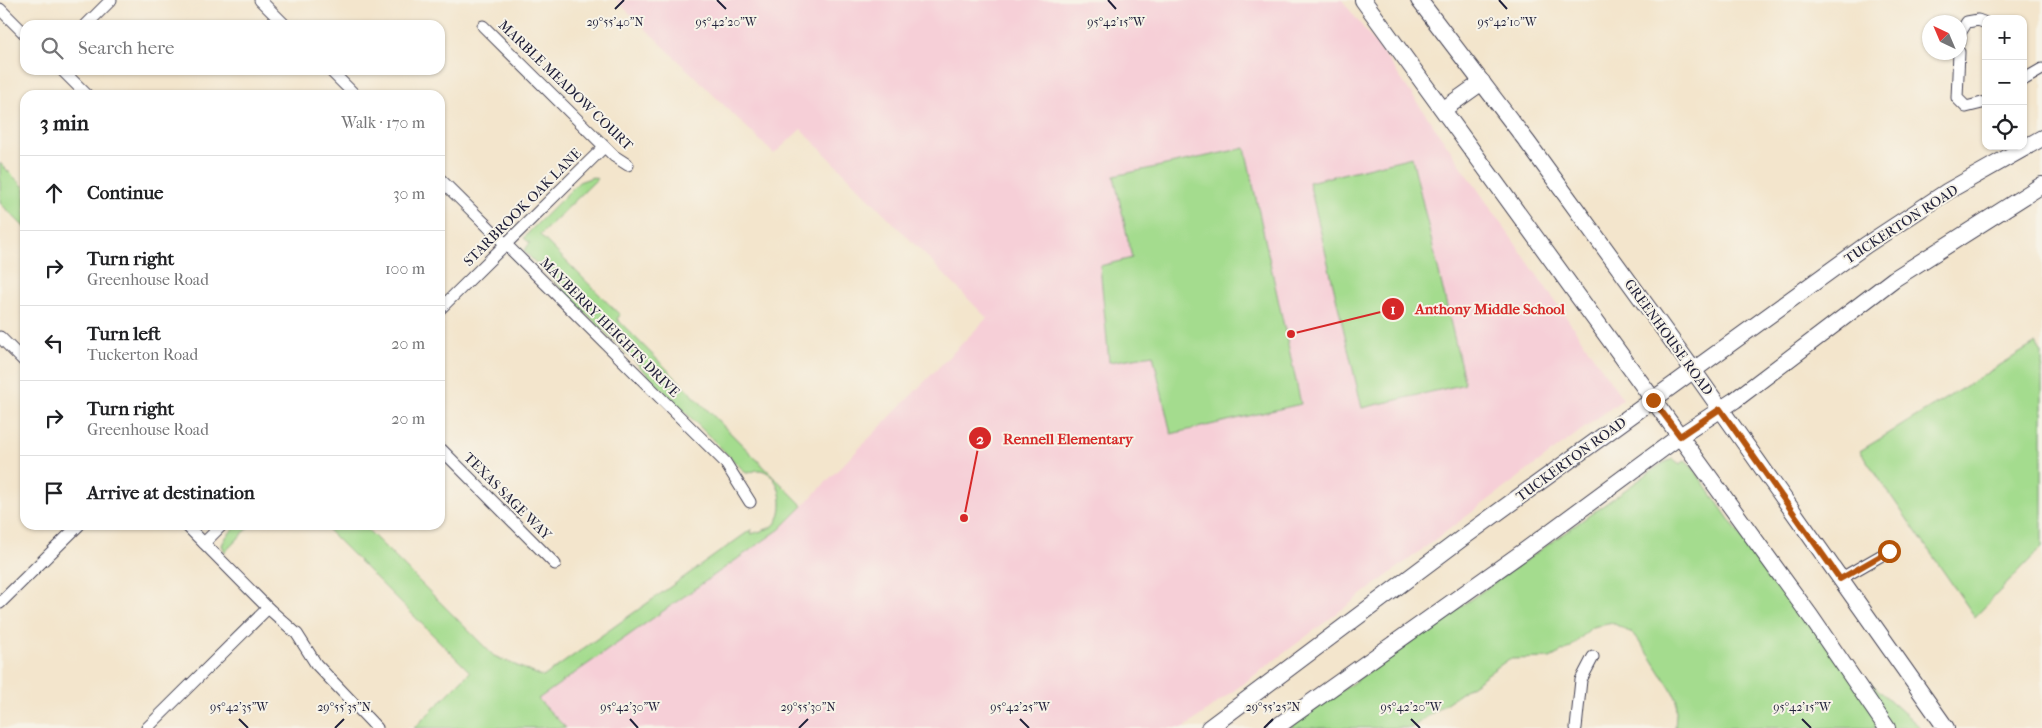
<!DOCTYPE html>
<html lang="en">
<head>
<meta charset="utf-8">
<style>
	:root { --surface:#fff; --page:#f2f2f2; --text:#202124; --muted:#757577; --line:#e0e0e0 }
	body { margin:0; font-family:"IM FELL French Canon",serif; background:var(--page); color:var(--text) }
	.controls { position:absolute; right:15px; top:15px; display:grid; overflow:hidden; border-radius:10px; box-shadow:0 1px 4px #0004 }
	.controls button { width:45px; height:45px; display:grid; place-items:center; padding:0; border:0; border-bottom:1px solid var(--line); background:var(--surface); color:var(--text); font:25px sans-serif }
	.compass { position:absolute; left:1922px; top:15px; width:45px; height:45px; border-radius:50%; background:var(--surface); box-shadow:0 1px 4px #0004; rotate:316deg }
	.stop { position:absolute; width:15px; height:15px; margin:-11px; border:4px solid #b45309; border-radius:50%; background:#fff }
	.stop.end { background:#b45309; border-color:#fff; box-shadow:0 1px 5px #0008 }
	.list { margin:0; padding:0; list-style:none }
	h2 { display:flex; justify-content:space-between; align-items:center; height:65px; margin:0; padding:0 20px; font-size:21px }
	h2 small { font-size:16px; font-weight:400; color:var(--muted) }
	.list li { display:grid; grid-template-columns:32px 1fr auto; gap:15px; align-items:center; box-sizing:border-box; height:75px; padding:0 20px; border-top:1px solid var(--line) }
	.list b { display:block; font-size:19px; white-space:nowrap }
	.list p { margin:0; font-size:16px; white-space:nowrap; color:var(--muted) }
	.list em { font-size:16px; font-style:normal; color:var(--muted) }
	.icon { flex:none; width:28px; height:28px; fill:none; stroke:currentColor; stroke-width:2; stroke-linecap:round; stroke-linejoin:round }
	.map { position:relative; flex:none; width:2042px; height:728px; overflow:hidden }
	.search { position:absolute; background:var(--surface); box-shadow:0 1px 4px #0004; left:20px; top:20px; width:425px; height:55px; display:flex; align-items:center; gap:12px; box-sizing:border-box; padding:0 18px; border-radius:15px; color:var(--muted); font-size:19px }
	.panel { position:absolute; background:var(--surface); box-shadow:0 1px 4px #0004; left:20px; top:90px; width:425px; height:440px; border-radius:15px }
	.map>svg:first-child { display:block }
</style>
</head>
<body>
<div class="map">
<svg width="2042" height="728" viewBox="0 0 2042 728">
	<rect width="100%" height="100%" fill="#f7f3e8"/>
	<filter id="ink" filterUnits="userSpaceOnUse"><feTurbulence type="fractalNoise" baseFrequency=".02" numOctaves="2"/><feDisplacementMap in="SourceGraphic" scale="10" xChannelSelector="R" yChannelSelector="G"/><feConvolveMatrix kernelMatrix="1 2 1 2 8 2 1 2 1" color-interpolation-filters="sRGB"/></filter>
	<filter id="wash" filterUnits="userSpaceOnUse"><feTurbulence type="fractalNoise" baseFrequency=".0096" numOctaves="4" result="noise"/><feDisplacementMap in="SourceGraphic" scale="20" xChannelSelector="R" yChannelSelector="G"/><feGaussianBlur stdDeviation="1.12" result="paint"/><feColorMatrix in="noise" values="0 0 0 0 0 0 0 0 0 0 0 0 0 0 0 0 0 1.4 0 .05"/><feComposite in="paint" operator="in"/></filter>
	<g filter="url(#wash)">
		<rect width="100%" height="100%" fill="#f3e5cc"/>
		<path fill="#f6cfd7" d="M 616,0 L 1342,0 L 1388,60 L 1623,399 L 1184,728 L 566,728 L 537,699 L 780,529 L 987,318 L 801,129 L 774,154 Z"/>
		<g fill="#a4dc8e" stroke="#637f64">
			<path d="M 1245,148 L 1301,404 L 1171,434 L 1153,355 L 1109,362 L 1100,266 L 1132,258 L 1114,176 Z"/>
			<path d="M 1412,157 L 1465,384 L 1362,408 L 1309,182 Z"/>
			<path d="M 0,163 L 25,188 L 25,228 L 0,203 Z"/>
			<path d="M 593,177 L 597,179 L 540,235 L 620,315 L 617,319 L 803,506 L 780,529 L 538,699 L 566,728 L 414,728 L 470,672 L 323,525 L 363,525 L 494,656 L 543,677 L 752,529 L 751,534 C 758,532 766,530 773,526 C 789,512 780,468 757,470 C 753,471 751,473 746,473 L 524,251 L 530,243 L 524,238 L 530,231 L 579,182 Z"/>
			<path d="M 2036,343 L 2042,353 L 2042,547 L 1975,617 L 1860,451 Z"/>
			<path d="M 1673,459 L 1680,464 L 1685,461 L 1693,468 L 1766,572 L 1865,678 L 1921,728 L 1675,728 L 1677,699 L 1650,656 L 1633,634 L 1613,623 L 1592,627 L 1571,647 L 1550,658 L 1509,659 L 1411,728 L 1289,728 L 1663,463 Z"/>
			<path d="M 237,525 L 251,525 L 225,552 L 222,545 L 226,537 Z"/>
		</g>
	</g>
	<g filter="url(#ink)">
		<g fill="none" stroke-linecap="round" stroke-linejoin="round">
			<g stroke="#413f51" stroke-width="13">
				<g id="minor">
					<path d="M 260,0 L 285,25"/>
					<path d="M 0,9 L 25,34"/>
					<path d="M 86,25 L 111,0"/>
					<path d="M 483,26 L 614,156 L 628,165"/>
					<path d="M 1960,41 L 1960,33 L 1967,22 L 1978,20 L 1986,23"/>
					<path d="M 1959,52 L 1957,98 L 1966,107 L 1986,102"/>
					<path d="M 62,70 L 87,95"/>
					<path d="M 330,70 L 355,95"/>
					<path d="M 2023,80 L 2042,69"/>
					<path d="M 440,179 L 725,462 L 750,502"/>
					<path d="M 440,309 L 604,147"/>
					<path d="M 0,337 L 25,362"/>
					<path d="M 440,448 L 555,564"/>
					<path d="M 186,525 L 268,608 L 297,634 L 316,664 L 377,728"/>
					<path d="M 204,543 L 222,525"/>
					<path d="M 1840,579 L 1889,551"/>
					<path d="M 0,603 L 79,525"/>
					<path d="M 147,728 L 268,608"/>
					<path d="M 1576,728 L 1581,680 L 1593,657"/>
				</g>
			</g>
			<g stroke="#413f51" stroke-width="18">
				<g id="secondary">
					<path d="M 1363,0 L 1811,617 L 1887,728"/>
					<path d="M 1419,0 L 1528,143 L 1686,360 L 1946,728"/>
					<path d="M 1444,109 L 1482,82"/>
					<path d="M 1209,728 L 1461,539 L 1866,245 L 1948,191 L 2042,138"/>
					<path d="M 1275,728 L 1527,549 L 1680,436 L 1735,400 L 1894,279 L 2042,185"/>
				</g>
			</g>
			<use href="#minor" stroke="#fff" stroke-width="11"/>
			<use href="#secondary" stroke="#fff" stroke-width="16"/>
		</g>
	</g>
	<g fill="none" stroke-linecap="round" stroke-linejoin="round" filter="url(#ink)">
		<path stroke="#b45309" stroke-width="6" d="M 1653,400 L 1680,436 L 1720,409 L 1840,579 L 1889,551"/>
	</g>
	<path fill="none" stroke="#22223b" stroke-width="2" d="M 717,0 L 726,9M 1108,0 L 1116,9M 1499,0 L 1507,9M 615,9 L 624,0M 239,719 L 248,728M 630,719 L 638,728M 1020,719 L 1029,728M 1411,719 L 1420,728M 1802,719 L 1811,728M 335,728 L 344,719M 799,728 L 808,719M 1264,728 L 1273,719"/>
	<g text-anchor="middle" stroke-width="4" stroke-linejoin="round" paint-order="stroke">
		<g font-size="14" fill="#22223b" stroke="#f7f3e8">
			<text transform="translate(566 85) rotate(44)" y="5">MARBLE MEADOW COURT</text>
			<text transform="translate(522 207) rotate(-45)" y="5">STARBROOK OAK LANE</text>
			<text transform="translate(1901 224) rotate(-33)" y="5">TUCKERTON ROAD</text>
			<text transform="translate(610 327) rotate(45)" y="5">MAYBERRY HEIGHTS DRIVE</text>
			<text transform="translate(1669 337) rotate(54)" y="5">GREENHOUSE ROAD</text>
			<text transform="translate(1571 459) rotate(-36)" y="5">TUCKERTON ROAD</text>
			<text transform="translate(508 496) rotate(45)" y="5">TEXAS SAGE WAY</text>
		</g>
	</g>
	<g font-size="12" text-anchor="middle" fill="#22223b" stroke="#f7f3e8" stroke-width="4" stroke-linejoin="round" paint-order="stroke">
		<text x="615" y="26">29°55'40"N</text>
		<text x="726" y="26">95°42'20"W</text>
		<text x="1116" y="26">95°42'15"W</text>
		<text x="1507" y="26">95°42'10"W</text>
		<text x="239" y="711">95°42'35"W</text>
		<text x="630" y="711">95°42'30"W</text>
		<text x="1020" y="711">95°42'25"W</text>
		<text x="1411" y="711">95°42'20"W</text>
		<text x="1802" y="711">95°42'15"W</text>
		<text x="344" y="711">29°55'35"N</text>
		<text x="808" y="711">29°55'30"N</text>
		<text x="1273" y="711">29°55'25"N</text>
	</g>
	<path fill="none" stroke="#d62828" stroke-width="2" d="M1291 334L1393 309M964 518L980 438"/>
	<g fill="#d62828" stroke="#f7f3e8" stroke-width="2">
		<circle cx="1291" cy="334" r="5"/>
		<circle cx="964" cy="518" r="5"/>
		<circle cx="1393" cy="309" r="12"/>
		<circle cx="980" cy="438" r="12"/>
	</g>
	<g font-size="15" text-anchor="middle" font-weight="bold" fill="#fff">
		<text x="1393" y="314">1</text>
		<text x="980" y="444">2</text>
	</g>
	<g font-size="15" text-anchor="middle" font-weight="bold" fill="#d62828" stroke="#f7f3e8" stroke-width="4" stroke-linejoin="round" paint-order="stroke">
		<text x="1490" y="314">Anthony Middle School</text>
		<text x="1068" y="444">Rennell Elementary</text>
	</g>
</svg>
<div class="controls">
<button>+</button>
<button>−</button>
<button><svg class="icon" aria-label="locate" viewBox="0 0 24 24"><circle cx="12" cy="12" r="6"/><path d="M12 2v4M12 18v4M2 12h4M18 12h4"/></svg></button>
</div>
<svg class="compass" viewBox="-18 -18 36 36"><path d="M0-13l5 13h-10z" fill="#e53935"/><path d="M0 13l5-13h-10z" fill="#757577"/></svg>
<div class="stop" style="left:1889px;top:551px"></div>
<div class="stop end" style="left:1653px;top:400px"></div>
<div class="search"><svg class="icon" aria-label="search" viewBox="0 0 24 24"><circle cx="10" cy="10" r="6"/><path d="M15 15l6 6"/></svg>Search here</div>
<section class="panel">
<h2>3 min<small>Walk · 170 m</small></h2>
<ul class="list">
<li><svg class="icon" aria-label="ahead" viewBox="0 0 24 24"><path d="M12 20V5M6 11l6-6 6 6"/></svg><div><b>Continue</b></div><em>30 m</em></li>
<li><svg class="icon" aria-label="right" viewBox="0 0 24 24"><path d="M7 20v-9h11M14 6l5 5-5 5"/></svg><div><b>Turn right</b><p>Greenhouse Road</p></div><em>100 m</em></li>
<li><svg class="icon" aria-label="left" viewBox="0 0 24 24"><path d="M17 20v-9H6M10 6l-5 5 5 5"/></svg><div><b>Turn left</b><p>Tuckerton Road</p></div><em>20 m</em></li>
<li><svg class="icon" aria-label="right" viewBox="0 0 24 24"><path d="M7 20v-9h11M14 6l5 5-5 5"/></svg><div><b>Turn right</b><p>Greenhouse Road</p></div><em>20 m</em></li>
<li><svg class="icon" aria-label="arrive" viewBox="0 0 24 24"><path d="M6 21V4h12l-3 4 3 4H6"/></svg><div><b>Arrive at destination</b></div></li>
</ul>
</section>
</div>
</body>
</html>
